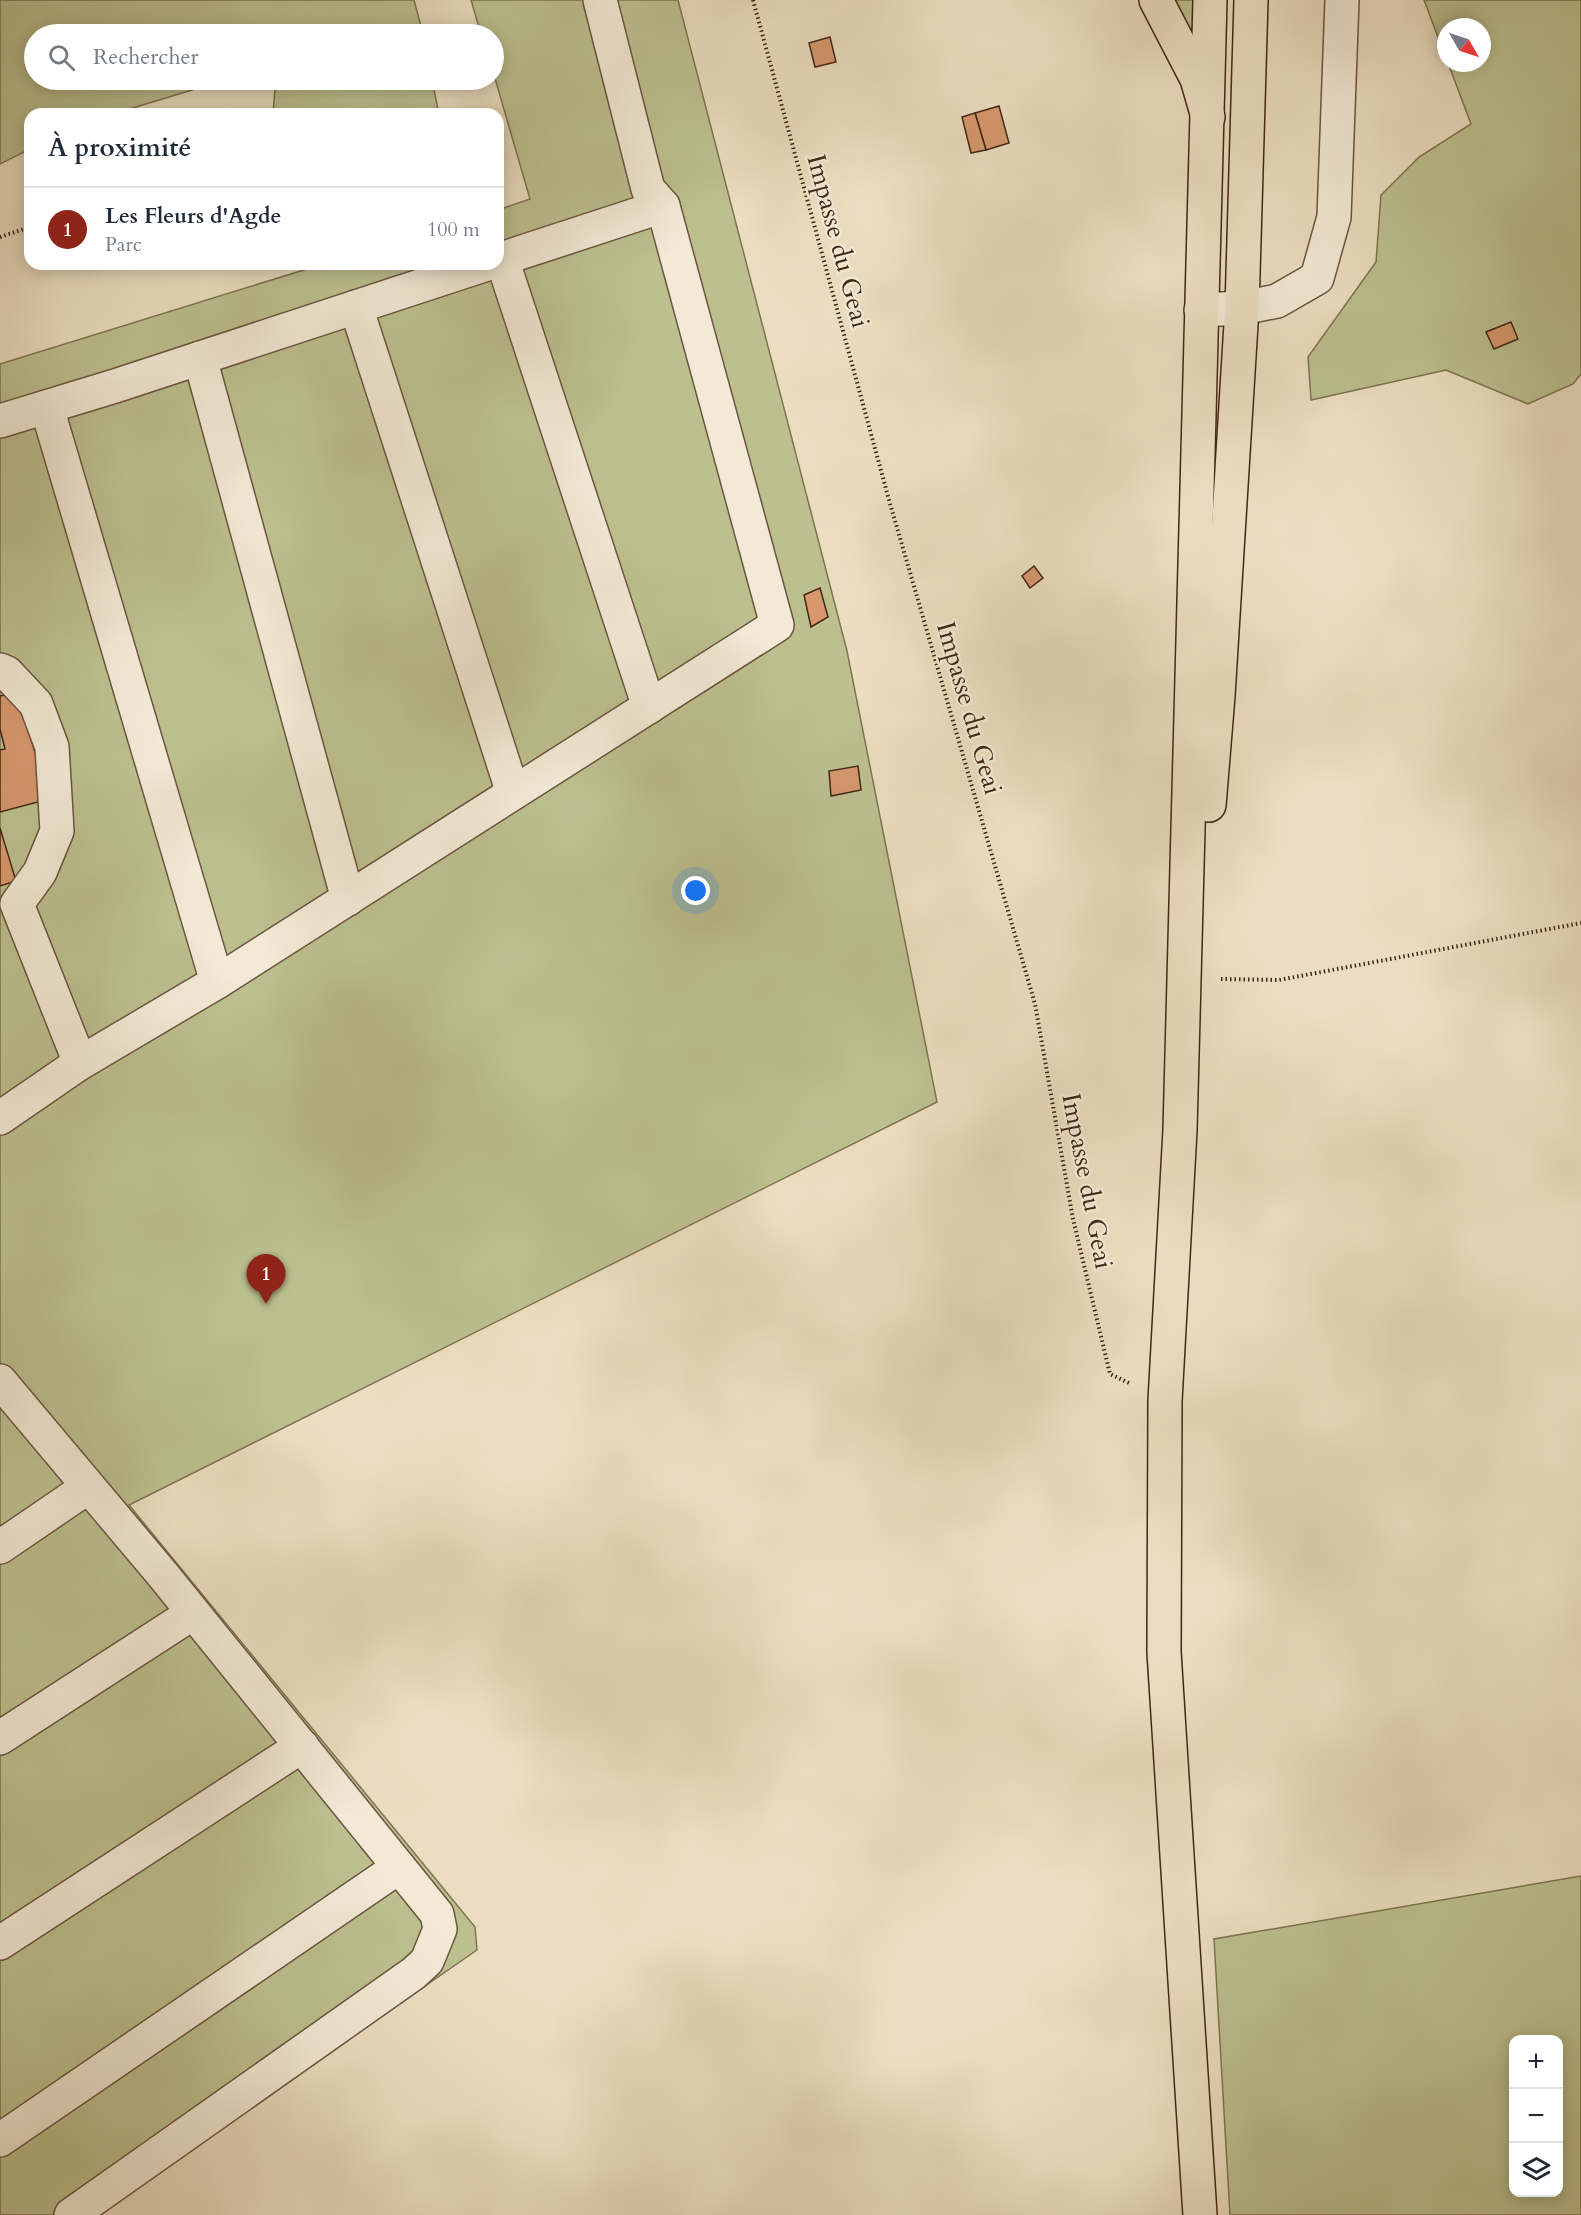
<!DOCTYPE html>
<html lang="fr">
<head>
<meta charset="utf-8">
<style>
	:root { --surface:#fff; --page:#f2f2f3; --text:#1f2937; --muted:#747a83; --line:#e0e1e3; --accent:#8f2418 }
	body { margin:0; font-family:Cardo,serif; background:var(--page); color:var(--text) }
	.controls { position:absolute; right:18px; bottom:18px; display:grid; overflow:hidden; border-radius:12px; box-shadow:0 3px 15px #0003 }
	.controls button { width:54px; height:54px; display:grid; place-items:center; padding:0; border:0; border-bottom:2px solid var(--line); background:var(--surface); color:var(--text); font:30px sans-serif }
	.compass { position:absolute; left:1437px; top:18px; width:54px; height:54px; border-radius:50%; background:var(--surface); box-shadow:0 3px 15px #0003; rotate:129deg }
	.you { position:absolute; left:696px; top:891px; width:21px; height:21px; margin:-15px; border:4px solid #fff; border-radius:50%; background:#1a73e8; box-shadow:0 0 0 9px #1a73e833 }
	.badge { display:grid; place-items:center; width:39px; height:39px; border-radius:50%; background:var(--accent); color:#fff; font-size:20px; font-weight:700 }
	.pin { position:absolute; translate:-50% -50px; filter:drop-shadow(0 2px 3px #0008) }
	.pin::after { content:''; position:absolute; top:32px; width:21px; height:18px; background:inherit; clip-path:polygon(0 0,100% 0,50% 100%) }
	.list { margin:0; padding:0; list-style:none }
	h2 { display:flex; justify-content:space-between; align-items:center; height:78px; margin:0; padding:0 24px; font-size:26px }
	h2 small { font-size:20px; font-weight:400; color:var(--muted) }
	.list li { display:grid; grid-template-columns:39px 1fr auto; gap:18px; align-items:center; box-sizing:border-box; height:84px; padding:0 24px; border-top:2px solid var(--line) }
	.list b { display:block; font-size:22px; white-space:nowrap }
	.list p { margin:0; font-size:20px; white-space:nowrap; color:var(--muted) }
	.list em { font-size:20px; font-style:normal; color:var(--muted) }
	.icon { flex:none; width:33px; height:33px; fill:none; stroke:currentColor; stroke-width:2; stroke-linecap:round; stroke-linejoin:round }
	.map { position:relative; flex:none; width:1581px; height:2215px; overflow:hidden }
	.search { position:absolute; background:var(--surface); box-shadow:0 3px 15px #0003; left:24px; top:24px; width:480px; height:66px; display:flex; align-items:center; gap:15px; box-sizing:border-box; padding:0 21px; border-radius:33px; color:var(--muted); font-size:22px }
	.panel { position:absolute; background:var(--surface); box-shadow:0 3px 15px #0003; left:24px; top:108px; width:480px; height:162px; border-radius:18px }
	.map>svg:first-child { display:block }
</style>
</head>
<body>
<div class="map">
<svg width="1581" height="2215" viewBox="0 0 1581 2215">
	<rect width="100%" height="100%" fill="#ebdec0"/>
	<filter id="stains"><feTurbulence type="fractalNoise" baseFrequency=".00333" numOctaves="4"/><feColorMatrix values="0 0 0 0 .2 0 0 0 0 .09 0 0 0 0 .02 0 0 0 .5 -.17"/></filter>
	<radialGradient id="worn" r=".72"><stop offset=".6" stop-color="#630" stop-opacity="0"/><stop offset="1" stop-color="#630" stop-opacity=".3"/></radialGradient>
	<g fill="#bcc08f" stroke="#7e7452" stroke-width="1.5" fill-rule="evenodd">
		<path d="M 0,0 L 414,0 L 423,34 L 34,34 L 34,80 L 225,80 L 113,114 L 30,114 L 30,149 L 0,164 Z"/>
		<path d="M 471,0 L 678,0 L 847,651 L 937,1102 L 129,1505 L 475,1927 L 477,1950 L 95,2215 L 0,2215 L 0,364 L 323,264 L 498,264 L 498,210 L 530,199 L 494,75 L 494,34 L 481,34 Z"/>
		<path d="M 1173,0 L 1198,0 L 1194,37 Z"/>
		<path d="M 1424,0 L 1581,0 L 1581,374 L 1573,384 L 1528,404 L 1446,370 L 1311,400 L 1308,357 L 1376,262 L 1381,195 L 1419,157 L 1471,124 L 1448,63 L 1482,63 L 1482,27 L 1446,27 L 1446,58 Z"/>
		<path d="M 297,80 L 432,80 L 439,114 L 273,114 L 275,89 Z"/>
		<path d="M 1581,1876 L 1581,2215 L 1230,2215 L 1214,1939 ZM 1514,2040 L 1558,2040 L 1558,2192 L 1514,2192 Z"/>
	</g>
	<g fill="#d7986e" stroke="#412715" stroke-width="1.5">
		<path d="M 830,37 L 836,62 L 815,67 L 809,43 Z"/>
		<path d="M 999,106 L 1009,143 L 986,150 L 975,113 Z"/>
		<path d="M 975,113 L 986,150 L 971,153 L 962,117 Z"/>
		<path d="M 1511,322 L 1518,339 L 1494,349 L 1486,332 Z"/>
		<path d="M 1034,566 L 1043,578 L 1030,588 L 1022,576 Z"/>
		<path d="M 820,588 L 828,617 L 811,627 L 804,595 Z"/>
		<path d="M 17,692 L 49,799 L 0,812 L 0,750 L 5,749 L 0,729 L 0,696 Z"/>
		<path d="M 858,766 L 861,790 L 831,796 L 829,771 Z"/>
		<path d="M 0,828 L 16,881 L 0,886 Z"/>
	</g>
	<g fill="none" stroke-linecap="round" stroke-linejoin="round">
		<g stroke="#6c5540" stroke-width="36">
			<g id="minor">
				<path d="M 600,0 L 648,189 L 663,206"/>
				<path d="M 502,259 L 649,707"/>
				<path d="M 356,307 L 513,793"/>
				<path d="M 1201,310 L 1242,308 L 1277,301 L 1317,278 L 1334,217 L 1342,0"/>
				<path d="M 200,358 L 348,899"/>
				<path d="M 47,408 L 217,982"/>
				<path d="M 0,421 L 115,386 L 487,264"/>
				<path d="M 0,670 L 7,673 L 36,704 L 52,747 L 57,831 L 40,872 L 17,904 L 80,1063"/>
				<path d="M 0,1118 L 80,1063 L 217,982 L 777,625 L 663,206 L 498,260"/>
				<path d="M 0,1381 L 163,1575 L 399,1867 L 437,1914 L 440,1929 L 427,1961 L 414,1973 L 71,2215"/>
				<path d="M 0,1547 L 88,1487"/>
				<path d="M 0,1738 L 193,1613"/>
				<path d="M 0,1943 L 302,1746"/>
				<path d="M 0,2140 L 399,1867"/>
			</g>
		</g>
		<g stroke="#412715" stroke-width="36">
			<g id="major">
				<path d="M 1209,805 L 1218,696 L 1242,308 L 1251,0"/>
				<path d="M 1200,2215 L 1164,1652 L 1165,1401 L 1180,1130 L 1210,0"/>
			</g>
		</g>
		<g stroke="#412715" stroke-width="36">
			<path id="highway" d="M 1156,0 L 1197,79 L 1208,117"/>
		</g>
		<g stroke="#412715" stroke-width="4" stroke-dasharray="1.5 3" stroke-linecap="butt">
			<path d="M 753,0 L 889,500 L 1035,1004 L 1073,1219 L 1110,1374 L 1129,1383"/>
			<path d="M 0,237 L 30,227"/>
			<path d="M 1221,979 L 1279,980 L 1581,923"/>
		</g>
		<use href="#minor" stroke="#f2ead6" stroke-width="33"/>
		<use href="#major" stroke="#ebdec0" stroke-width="33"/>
		<use href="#highway" stroke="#ebdec0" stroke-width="33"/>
	</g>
	<g text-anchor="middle" stroke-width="4.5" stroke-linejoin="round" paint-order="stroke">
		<g font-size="26" fill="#412715" stroke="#f2ead6">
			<text transform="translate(839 241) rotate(75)" y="9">Impasse du Geai</text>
			<text transform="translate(970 708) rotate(74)" y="9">Impasse du Geai</text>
			<text transform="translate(1088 1181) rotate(79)" y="9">Impasse du Geai</text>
		</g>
	</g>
	<rect width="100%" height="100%" filter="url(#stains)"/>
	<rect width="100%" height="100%" fill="url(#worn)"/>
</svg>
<div class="controls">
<button>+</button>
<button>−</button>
<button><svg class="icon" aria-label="layers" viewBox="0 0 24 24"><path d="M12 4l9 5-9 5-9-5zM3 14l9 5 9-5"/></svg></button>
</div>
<svg class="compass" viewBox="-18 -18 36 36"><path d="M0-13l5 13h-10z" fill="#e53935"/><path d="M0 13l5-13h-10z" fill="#747a83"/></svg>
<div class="you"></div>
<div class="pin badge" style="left:266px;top:1304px">1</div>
<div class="search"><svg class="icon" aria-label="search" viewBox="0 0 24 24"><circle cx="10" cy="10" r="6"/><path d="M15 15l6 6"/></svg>Rechercher</div>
<section class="panel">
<h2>À proximité<small></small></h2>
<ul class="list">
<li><span class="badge">1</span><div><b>Les Fleurs d'Agde</b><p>Parc</p></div><em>100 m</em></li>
</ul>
</section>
</div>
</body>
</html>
